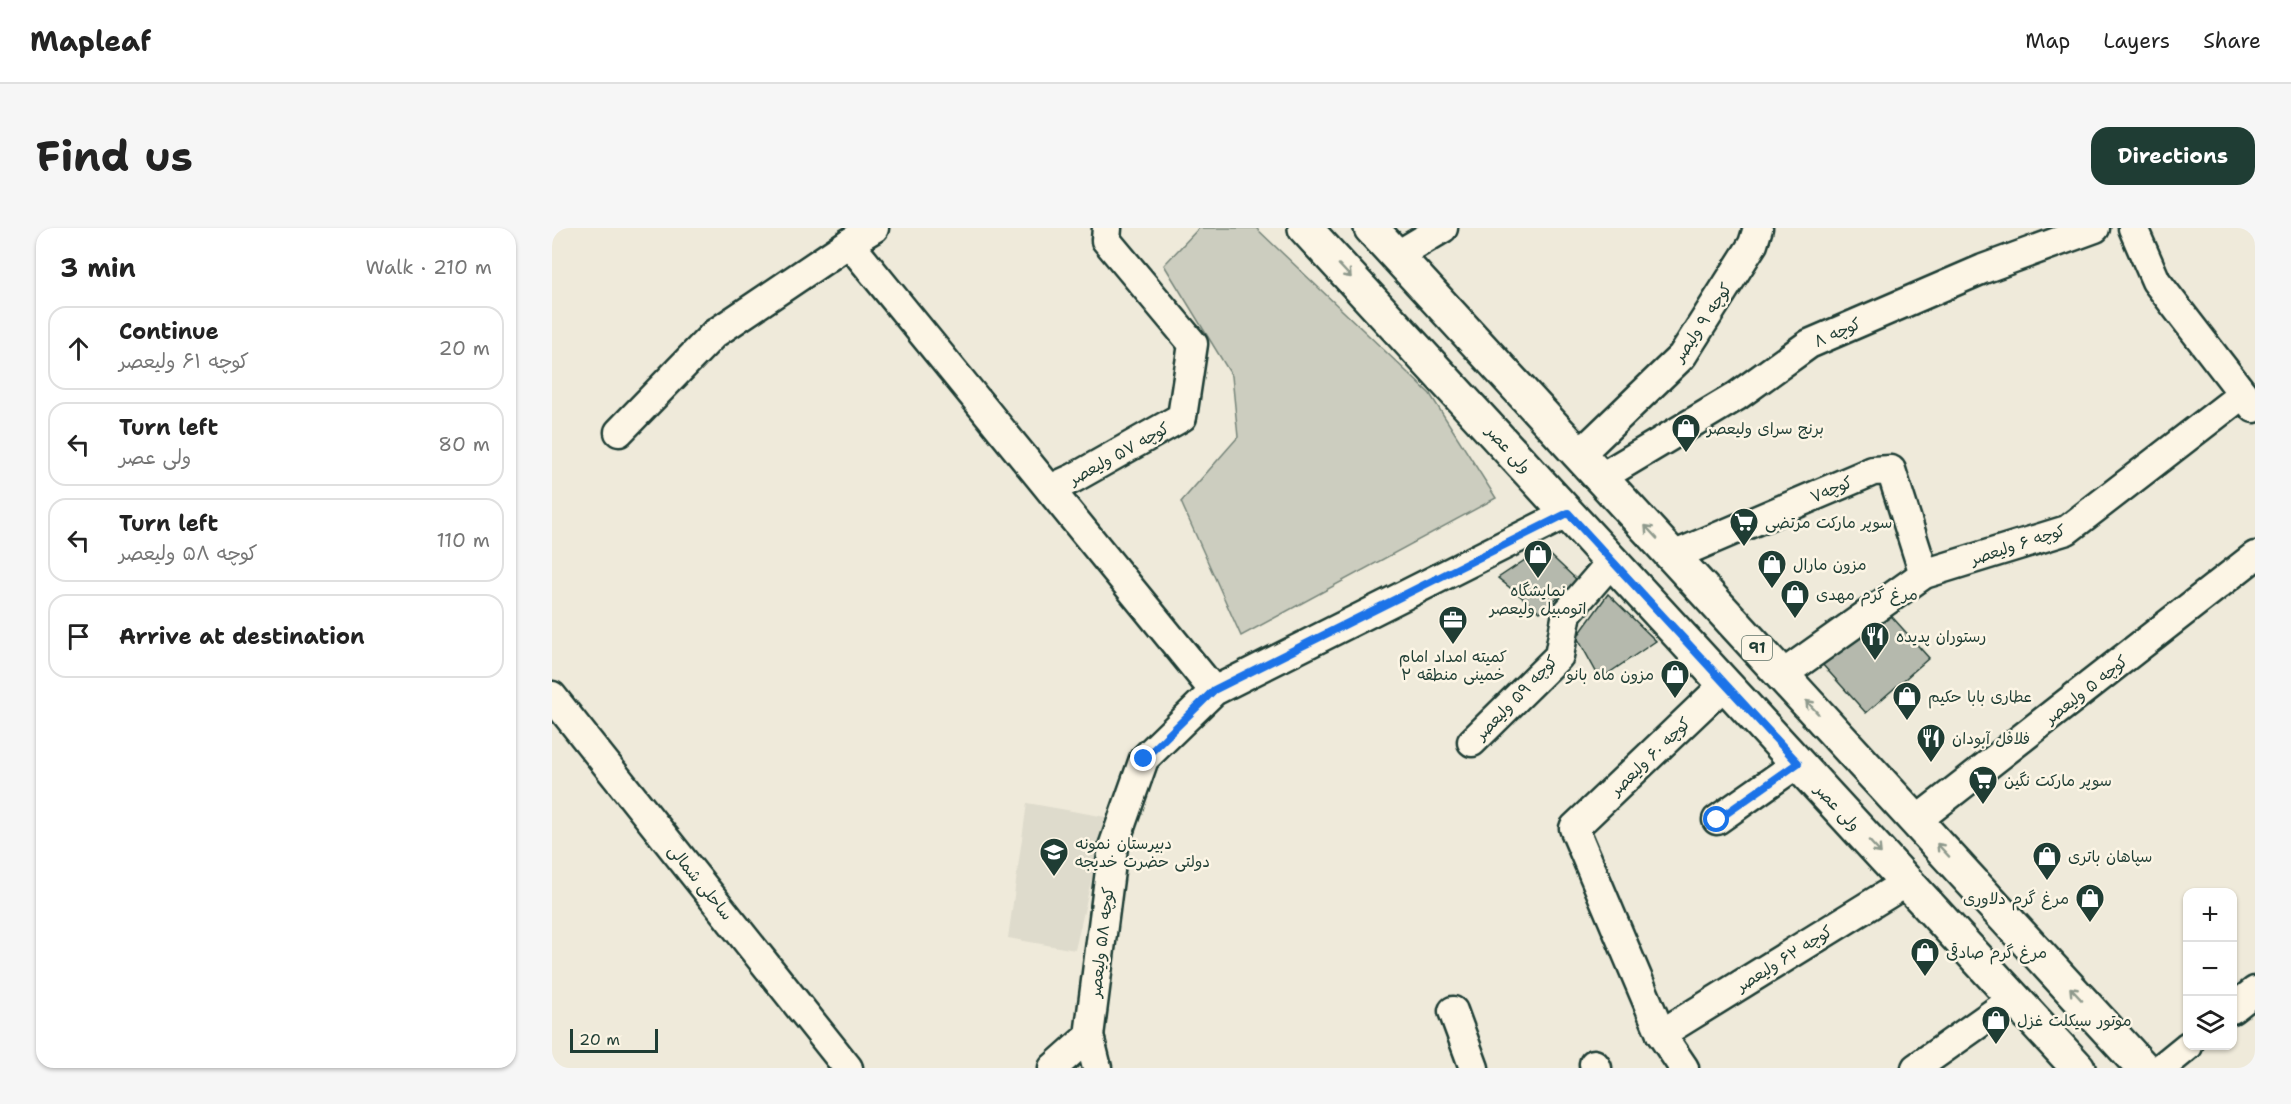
<!DOCTYPE html>
<html lang="en">
<head>
<meta charset="utf-8">
<style>
	:root { --surface:#fff; --page:#f6f6f6; --text:#222; --muted:#767676; --line:#e0e0e0; --accent:#1f3d34 }
	body { margin:0; font-family:"Shantell Sans","Playpen Sans Arabic",sans-serif; background:var(--page); color:var(--text) }
	.controls { position:absolute; right:18px; bottom:18px; display:grid; overflow:hidden; border-radius:12px; box-shadow:0 2px 4px #0004 }
	.controls button { width:54px; height:54px; display:grid; place-items:center; padding:0; border:0; border-bottom:2px solid var(--line); background:var(--surface); color:var(--text); font:30px sans-serif }
	.scale { position:absolute; left:18px; bottom:15px; width:88px; box-sizing:border-box; padding-left:6px; border:3px solid #1f3d34; border-top:0; font-size:16px; line-height:21px; white-space:nowrap; color:#1f3d34; -webkit-text-stroke:4px #fcf5e5; paint-order:stroke }
	.stop { position:absolute; width:18px; height:18px; margin:-14px; border:4px solid #1a73e8; border-radius:50%; background:#fff }
	.stop.end { background:#1a73e8; border-color:#fff; box-shadow:0 2px 6px #0008 }
	.list { margin:0; padding:0; list-style:none }
	h2 { display:flex; justify-content:space-between; align-items:center; height:78px; margin:0; padding:0 24px; font-size:26px }
	h2 small { font-size:20px; font-weight:400; color:var(--muted) }
	.list li { display:grid; grid-template-columns:39px 1fr auto; gap:18px; align-items:center; box-sizing:border-box; height:84px; margin:0 12px 12px; padding:0 12px; border:2px solid var(--line); border-radius:18px }
	.list b { display:block; font-size:22px; white-space:nowrap }
	.list p { margin:0; font-size:20px; white-space:nowrap; color:var(--muted) }
	.list em { font-size:20px; font-style:normal; color:var(--muted) }
	.icon { flex:none; width:33px; height:33px; fill:none; stroke:currentColor; stroke-width:2; stroke-linecap:round; stroke-linejoin:round }
	.map { position:relative; flex:none; width:1703px; height:840px; overflow:hidden; border-radius:18px }
	header { display:flex; align-items:center; gap:36px; box-sizing:border-box; height:84px; padding:0 30px; background:var(--surface); border-bottom:2px solid var(--line) }
	header strong { font-size:28px }
	nav { display:flex; gap:33px; margin-inline-start:auto; font-size:21px }
	.intro { display:flex; align-items:center; justify-content:space-between; box-sizing:border-box; height:144px; padding:0 36px }
	h1 { margin:0; font-size:42px }
	.button { padding:15px 27px; border-radius:18px; background:var(--accent); color:#fff; font-size:21px; font-weight:700 }
	main { display:flex; gap:36px; padding:0 36px }
	aside { flex:1; background:var(--surface); border-radius:18px; box-shadow:0 2px 4px #0004 }
	.map>svg:first-child { display:block }
</style>
</head>
<body>
<header>
<strong>Mapleaf</strong>
<nav><a>Map</a><a>Layers</a><a>Share</a></nav>
</header>
<div class="intro"><h1>Find us</h1><a class="button">Directions</a></div>
<main>
<aside>
<h2>3 min<small>Walk · 210 m</small></h2>
<ul class="list">
<li><svg class="icon" aria-label="ahead" viewBox="0 0 24 24"><path d="M12 20V5M6 11l6-6 6 6"/></svg><div><b>Continue</b><p>کوچه ۶۱ ولیعصر</p></div><em>20 m</em></li>
<li><svg class="icon" aria-label="left" viewBox="0 0 24 24"><path d="M17 20v-9H6M10 6l-5 5 5 5"/></svg><div><b>Turn left</b><p>ولی عصر</p></div><em>80 m</em></li>
<li><svg class="icon" aria-label="left" viewBox="0 0 24 24"><path d="M17 20v-9H6M10 6l-5 5 5 5"/></svg><div><b>Turn left</b><p>کوچه ۵۸ ولیعصر</p></div><em>110 m</em></li>
<li><svg class="icon" aria-label="arrive" viewBox="0 0 24 24"><path d="M6 21V4h12l-3 4 3 4H6"/></svg><div><b>Arrive at destination</b></div></li>
</ul>
</aside>
<div class="map">
<svg width="1703" height="840" viewBox="0 0 1703 840">
	<rect width="100%" height="100%" fill="#efeada"/>
	<filter id="ink" filterUnits="userSpaceOnUse"><feTurbulence type="fractalNoise" baseFrequency=".0167" numOctaves="2"/><feDisplacementMap in="SourceGraphic" scale="12" xChannelSelector="R" yChannelSelector="G"/><feConvolveMatrix kernelMatrix="1 2 1 2 8 2 1 2 1" color-interpolation-filters="sRGB"/></filter>
	<g filter="url(#ink)">
		<path fill="#dedbcc" d="M 475,575 L 554,589 L 523,722 L 456,710 Z"/>
		<path fill="#cccdbf" stroke="#76857a" stroke-width="1.5" d="M 647,0 L 704,0 L 878,166 L 944,270 L 689,408 L 629,274 L 686,209 L 680,148 L 612,37 Z"/>
		<g fill="#b5b9ad" stroke="#1f3d34" stroke-width="1.5">
			<path d="M 991,320 L 1026,353 L 988,384 L 946,350 Z"/>
			<path d="M 1056,366 L 1104,413 L 1048,451 L 1025,409 Z"/>
			<path d="M 1333,381 L 1377,430 L 1314,485 L 1270,436 Z"/>
		</g>
		<g fill="none" stroke-linecap="round" stroke-linejoin="round">
			<g stroke="#1f3d34" stroke-width="33">
				<g id="street">
					<path d="M 322,0 L 297,15 L 662,463"/>
					<path d="M 1581,0 L 1604,53 L 1702,180"/>
					<path d="M 844,28 L 891,0"/>
					<path d="M 67,204 L 162,106 L 297,15"/>
					<path d="M 1027,227 L 1130,128 L 1201,16 L 1206,0"/>
					<path d="M 1048,250 L 1185,168 L 1257,116 L 1431,41 L 1543,0"/>
					<path d="M 498,261 L 522,250 L 630,189 L 641,116 L 554,12 L 555,0"/>
					<path d="M 1121,328 L 1321,243 L 1339,242 L 1372,346"/>
					<path d="M 1230,447 L 1372,346 L 1515,302 L 1691,166"/>
					<path d="M 0,468 L 296,840"/>
					<path d="M 920,514 L 1007,428 L 1015,385 L 1060,333"/>
					<path d="M 1165,592 L 1246,535"/>
					<path d="M 1364,593 L 1703,328"/>
					<path d="M 1680,781 L 1703,763"/>
					<path d="M 901,783 L 922,840"/>
					<path d="M 1109,806 L 1355,654"/>
					<path d="M 537,808 L 545,840"/>
					<path d="M 1042,836 L 1045,840"/>
					<path d="M 501,840 L 537,808 L 561,619 L 592,531 L 662,463 L 1016,285"/>
					<path d="M 1132,840 L 1109,806 L 1022,600 L 1173,456"/>
					<path d="M 1364,840 L 1463,770"/>
					<path d="M 1609,840 L 1636,818"/>
				</g>
			</g>
			<g stroke="#1f3d34" stroke-width="38">
				<g id="primary">
					<path d="M 753,0 L 1526,840"/>
					<path d="M 819,0 L 1591,840"/>
				</g>
			</g>
			<use href="#street" stroke="#fcf5e5" stroke-width="28"/>
			<use href="#primary" stroke="#fcf5e5" stroke-width="33"/>
		</g>
		<defs><path id="oneway-shaft" d="M-6 0H5M1.5-3L5.5 0L1.5 3" fill="none" stroke-width="1.6" stroke-linecap="round" stroke-linejoin="round" transform="scale(1.5)"/></defs>
		<g stroke="#8e998c">
			<use href="#oneway-shaft" transform="translate(793 43) rotate(47)"/>
			<use href="#oneway-shaft" transform="translate(1099 304) rotate(-133)"/>
			<use href="#oneway-shaft" transform="translate(1260 479) rotate(-133)"/>
			<use href="#oneway-shaft" transform="translate(1323 619) rotate(47)"/>
			<use href="#oneway-shaft" transform="translate(1391 622) rotate(-133)"/>
			<use href="#oneway-shaft" transform="translate(1524 766) rotate(-133)"/>
		</g>
	</g>
	<g fill="none" stroke-linecap="round" stroke-linejoin="round" filter="url(#ink)">
		<path stroke="#1a73e8" stroke-width="8" d="M 592,531 L 662,462 L 1016,285 L 1246,535 L 1165,592"/>
	</g>
	<defs>
		<g id="shop-pin" transform="scale(1.5)"><path d="M0 17L-7.5 6A9.5 9.5 0 1 1 7.5 6Z" fill="#1f3d34" stroke="#fcf5e5"/><path d="M-5-2.5h2.3a2.7 3.5 0 0 1 5.4 0H5L5.5 6h-11ZM-1.5-2.5h3a1.5 2.3 0 0 0-3 0Z" fill="#fff"/></g>
		<g id="supermarket-pin" transform="scale(1.5)"><path d="M0 17L-7.5 6A9.5 9.5 0 1 1 7.5 6Z" fill="#1f3d34" stroke="#fcf5e5"/><path d="M-6-5.5h2.5l.6 2H6L4.5 2H-2.5L-4.4-4H-6ZM-1.5 3.2a1.3 1.3 0 1 0 .1 0ZM3 3.2a1.3 1.3 0 1 0 .1 0Z" fill="#fff"/></g>
		<g id="office-pin" transform="scale(1.5)"><path d="M0 17L-7.5 6A9.5 9.5 0 1 1 7.5 6Z" fill="#1f3d34" stroke="#fcf5e5"/><path d="M-6-3h4V-5.5h4V-3h4V5H-6ZM-1-4.5V-3h2v-1.5ZM-6 0V1H6V0Z" fill="#fff"/></g>
		<g id="restaurant-pin" transform="scale(1.5)"><path d="M0 17L-7.5 6A9.5 9.5 0 1 1 7.5 6Z" fill="#1f3d34" stroke="#fcf5e5"/><path d="M-5-6h1v4h1v-4h1v4h1v-4h1v5L-1.5 .5V6h-2V.5L-5-1ZM5-6V6H3V1.5H1.5Q1.5-4 5-6Z" fill="#fff"/></g>
		<g id="school-pin" transform="scale(1.5)"><path d="M0 17L-7.5 6A9.5 9.5 0 1 1 7.5 6Z" fill="#1f3d34" stroke="#fcf5e5"/><path d="M0-5L7-2L0 1L-7-2ZM-4 1L0 2.5L4 1V4Q0 6-4 4Z" fill="#fff"/></g>
	</defs>
	<g fill-rule="evenodd">
		<use href="#shop-pin" x="1134" y="200"/>
		<use href="#supermarket-pin" x="1192" y="294"/>
		<use href="#shop-pin" x="986" y="326"/>
		<use href="#shop-pin" x="1220" y="336"/>
		<use href="#shop-pin" x="1243" y="366"/>
		<use href="#office-pin" x="901" y="392"/>
		<use href="#restaurant-pin" x="1323" y="408"/>
		<use href="#shop-pin" x="1123" y="446"/>
		<use href="#shop-pin" x="1355" y="468"/>
		<use href="#restaurant-pin" x="1379" y="510"/>
		<use href="#supermarket-pin" x="1431" y="552"/>
		<use href="#school-pin" x="502" y="624"/>
		<use href="#shop-pin" x="1495" y="628"/>
		<use href="#shop-pin" x="1538" y="670"/>
		<use href="#shop-pin" x="1373" y="724"/>
		<use href="#shop-pin" x="1444" y="792"/>
	</g>
	<g text-anchor="middle" stroke-width="5" stroke-linejoin="round" paint-order="stroke">
		<rect fill="#fcf5e5" stroke="#617469" stroke-width="1.5" x="1190" y="408" width="30" height="24" rx="4.5"/>
		<g font-size="15" font-weight="bold" fill="#1f3d34">
			<text x="1205" y="425">91</text>
		</g>
		<g font-size="16" fill="#1f3d34" stroke="#fcf5e5">
			<text transform="translate(1150 94) rotate(-56)" y="6">کوچه ۹ ولیصر</text>
			<text transform="translate(1285 104) rotate(-24)" y="6">کوچه ۸</text>
			<text transform="translate(957 221) rotate(48)" y="6">ولی عصر</text>
			<text transform="translate(567 225) rotate(-29)" y="6">کوچه ۵۷ ولیعصر</text>
			<text transform="translate(1279 261) rotate(-23)" y="6">کوچه۷</text>
			<text transform="translate(1466 316) rotate(-18)" y="6">کوچه ۶ ولیعصر</text>
			<text transform="translate(1534 461) rotate(-38)" y="6">کوچه ۵ ولیعصر</text>
			<text transform="translate(964 469) rotate(-46)" y="6">کوچه ۵۹ ولیعصر</text>
			<text transform="translate(1098 528) rotate(-44)" y="6">کوچه ۶۰ ولیعصر</text>
			<text transform="translate(1286 579) rotate(47)" y="6">ولی عصر</text>
			<text transform="translate(149 654) rotate(51)" y="6">ساحلی شمالی</text>
			<text transform="translate(549 714) rotate(-83)" y="6">کوچه ۵۸ ولیعصر</text>
			<text transform="translate(1232 730) rotate(-32)" y="6">کوچه ۶۲ ولیعصر</text>
		</g>
		<g font-size="16" fill="#1f3d34" stroke="#fcf5e5" text-anchor="start">
			<text x="1155" y="206">برنج سرای ولیعصر</text>
			<text x="1213" y="300">سوپر مارکت مرتضی</text>
			<text x="1241" y="342">مزون مارال</text>
			<text x="986" y="368" text-anchor="middle">نمایشگاه<tspan x="986" dy="18">اتومبیل ولیعصر</tspan></text>
			<text x="1264" y="372">مرغ گرم مهدی</text>
			<text x="1344" y="414">رستوران پدیده</text>
			<text x="901" y="434" text-anchor="middle">کمیته امداد امام<tspan x="901" dy="18">خمینی منطقه ۲</tspan></text>
			<text x="1102" y="452" text-anchor="end">مزون ماه بانو</text>
			<text x="1376" y="474">عطاری بابا حکیم</text>
			<text x="1400" y="516">فلافل آبودان</text>
			<text x="1452" y="558">سوپر مارکت نگین</text>
			<text x="523" y="621">دبیرستان نمونه<tspan x="523" dy="18">دولتی حضرت خدیجه</tspan></text>
			<text x="1516" y="634">سپاهان باتری</text>
			<text x="1517" y="676" text-anchor="end">مرغ گرم دلاوری</text>
			<text x="1394" y="730">مرغ گرم صادقی</text>
			<text x="1465" y="798">موتور سیکلت غزل</text>
		</g>
	</g>
</svg>
<div class="controls">
<button>+</button>
<button>−</button>
<button><svg class="icon" aria-label="layers" viewBox="0 0 24 24"><path d="M12 4l9 5-9 5-9-5zM3 14l9 5 9-5"/></svg></button>
</div>
<div class="scale">20 m</div>
<div class="stop" style="left:1165px;top:592px"></div>
<div class="stop end" style="left:592px;top:531px"></div>
</div>
</main>
</body>
</html>
